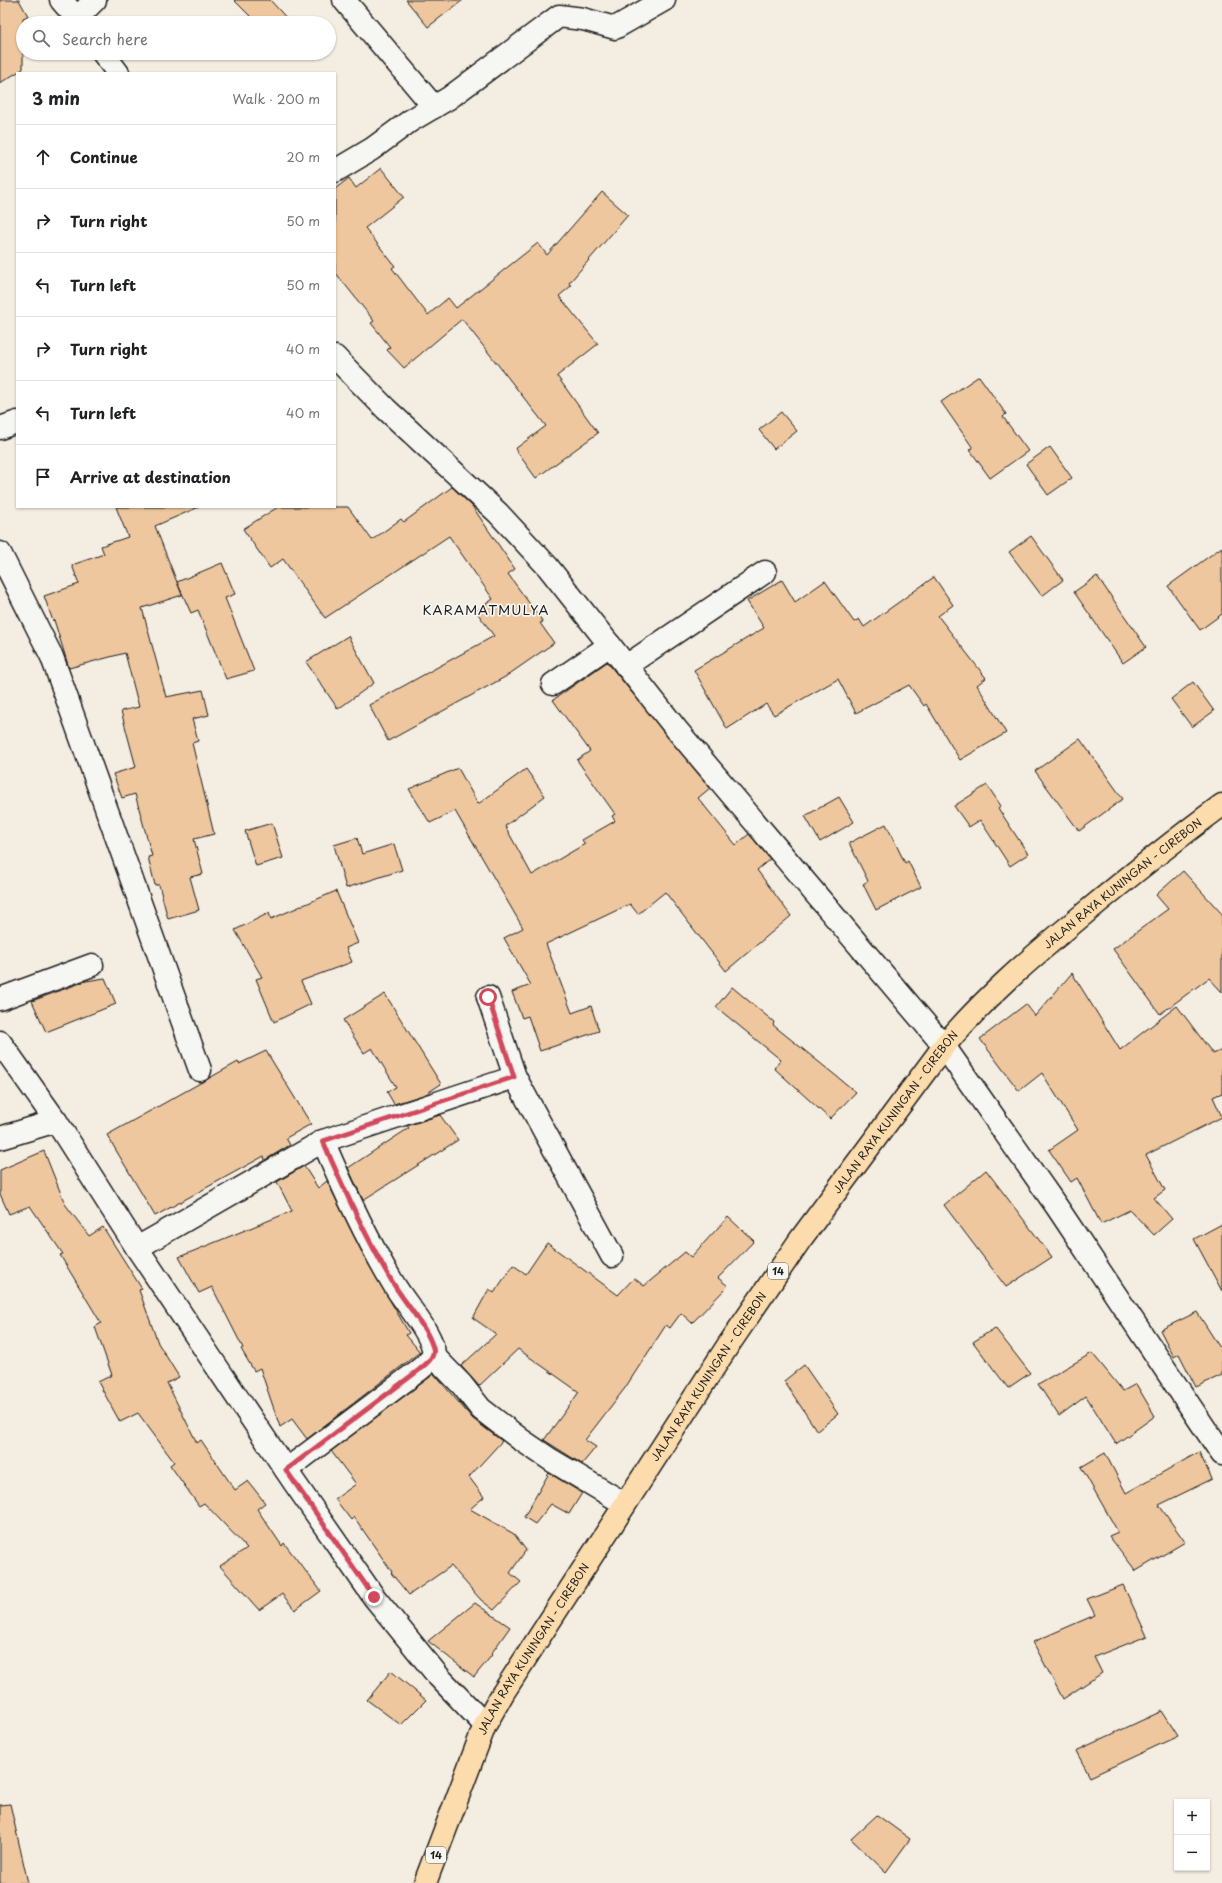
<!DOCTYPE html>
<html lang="en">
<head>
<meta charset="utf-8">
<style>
	:root { --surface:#fff; --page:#f6f6f6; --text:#202124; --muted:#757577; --line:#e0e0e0 }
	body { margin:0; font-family:"Playpen Sans",sans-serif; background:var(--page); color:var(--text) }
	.controls { position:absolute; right:12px; bottom:12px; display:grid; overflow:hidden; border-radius:0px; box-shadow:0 1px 3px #0004 }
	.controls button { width:36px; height:36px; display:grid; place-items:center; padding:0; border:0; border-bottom:1px solid var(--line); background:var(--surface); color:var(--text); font:20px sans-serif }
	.stop { position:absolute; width:12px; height:12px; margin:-9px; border:3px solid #d1495b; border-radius:50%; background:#fff }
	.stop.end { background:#d1495b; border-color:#fff; box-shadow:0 1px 4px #0008 }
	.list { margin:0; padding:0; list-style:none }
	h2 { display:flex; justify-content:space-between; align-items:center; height:52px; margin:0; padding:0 16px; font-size:17px }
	h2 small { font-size:13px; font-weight:400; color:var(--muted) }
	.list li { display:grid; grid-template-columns:26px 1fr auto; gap:12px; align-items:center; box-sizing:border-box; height:64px; padding:0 16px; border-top:1px solid var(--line) }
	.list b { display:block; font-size:15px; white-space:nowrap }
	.list em { font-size:13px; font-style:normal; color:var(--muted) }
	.icon { flex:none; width:22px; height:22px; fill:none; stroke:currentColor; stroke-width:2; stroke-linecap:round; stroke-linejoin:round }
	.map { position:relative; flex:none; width:1222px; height:1883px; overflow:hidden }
	.search { position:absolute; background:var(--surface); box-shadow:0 1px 3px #0004; left:16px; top:16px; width:320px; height:44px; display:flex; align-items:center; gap:10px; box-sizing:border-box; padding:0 14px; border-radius:22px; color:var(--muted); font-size:15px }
	.panel { position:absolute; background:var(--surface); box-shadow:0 1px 3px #0004; left:16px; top:72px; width:320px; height:436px; border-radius:0px }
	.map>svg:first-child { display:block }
</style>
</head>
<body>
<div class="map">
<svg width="1222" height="1883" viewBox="0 0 1222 1883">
	<rect width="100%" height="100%" fill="#f4ede1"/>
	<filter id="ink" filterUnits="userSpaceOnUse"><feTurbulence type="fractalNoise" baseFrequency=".025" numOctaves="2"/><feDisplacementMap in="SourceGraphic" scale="8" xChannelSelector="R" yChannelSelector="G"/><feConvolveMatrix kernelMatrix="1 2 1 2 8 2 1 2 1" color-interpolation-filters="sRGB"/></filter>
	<g filter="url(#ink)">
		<g fill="#eec79e" stroke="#1c1c1c">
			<path d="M 0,0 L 19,0 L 28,16 L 23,18 L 23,69 L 0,83 Z"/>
			<path d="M 234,0 L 270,0 L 291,23 L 257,23 Z"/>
			<path d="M 406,0 L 463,0 L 428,27 Z"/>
			<path d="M 381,168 L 404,197 L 365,228 L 395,266 L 392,268 L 428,315 L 448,298 L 456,308 L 538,243 L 547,255 L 602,192 L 628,215 L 569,283 L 571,286 L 559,296 L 598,344 L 557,376 L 598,433 L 536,478 L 515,449 L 546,426 L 462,319 L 404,368 L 387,350 L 390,347 L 371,323 L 374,321 L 335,272 L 335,189 L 349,178 L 356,188 Z"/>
			<path d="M 979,376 L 1006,414 L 1003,417 L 1028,451 L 990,478 L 970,450 L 973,448 L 941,402 Z"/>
			<path d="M 781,412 L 797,431 L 774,449 L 759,430 Z"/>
			<path d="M 1050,447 L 1072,478 L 1048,495 L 1026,464 Z"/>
			<path d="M 452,487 L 472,506 L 515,569 L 508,574 L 543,622 L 540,623 L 554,643 L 505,677 L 388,741 L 369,705 L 494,636 L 476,611 L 493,599 L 449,536 L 325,618 L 283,559 L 270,568 L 243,529 L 278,507 L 348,507 L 372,540 L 401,519 L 404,522 Z"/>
			<path d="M 116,507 L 199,507 L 155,526 L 182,595 L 142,608 L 166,697 L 203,690 L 209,715 L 192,719 L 198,741 L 192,743 L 214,834 L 194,839 L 203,874 L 190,877 L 199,910 L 168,919 L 159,885 L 155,885 L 148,857 L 152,856 L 135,794 L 122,798 L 113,774 L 136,767 L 121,711 L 139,707 L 125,653 L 69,668 L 54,620 L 53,621 L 44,596 L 79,584 L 72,565 L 104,554 L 101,546 L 128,537 Z"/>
			<path d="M 1031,536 L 1063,580 L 1042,596 L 1009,552 Z"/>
			<path d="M 1222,547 L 1222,614 L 1200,630 L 1168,586 Z"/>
			<path d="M 222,563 L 235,594 L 225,598 L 254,671 L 226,679 L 198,610 L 191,613 L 177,582 Z"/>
			<path d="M 1097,576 L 1146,647 L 1123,663 L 1074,592 Z"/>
			<path d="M 934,577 L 953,605 L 938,616 L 986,678 L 977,685 L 1006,733 L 960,760 L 926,704 L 924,706 L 909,685 L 856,713 L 838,679 L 774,715 L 766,704 L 727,729 L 694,670 L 764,628 L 747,601 L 782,580 L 795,602 L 825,581 L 854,622 L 859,619 L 864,627 Z"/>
			<path d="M 348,636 L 374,683 L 338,709 L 306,662 Z"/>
			<path d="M 607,662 L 710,788 L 698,798 L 736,845 L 749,834 L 770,859 L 757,870 L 791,916 L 726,971 L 665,892 L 638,914 L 630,904 L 546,944 L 572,1013 L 591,1006 L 599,1031 L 540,1051 L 528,1016 L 522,1018 L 512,992 L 531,985 L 504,938 L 523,928 L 455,811 L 430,823 L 409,789 L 458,768 L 478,804 L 526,769 L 545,796 L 505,826 L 532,875 L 585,844 L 582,840 L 615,821 L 612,816 L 615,814 L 577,760 L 590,751 L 553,700 Z"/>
			<path d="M 1193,682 L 1214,711 L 1192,727 L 1171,699 Z"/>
			<path d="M 1080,739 L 1123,799 L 1079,831 L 1035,771 Z"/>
			<path d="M 987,785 L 1001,806 L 998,808 L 1028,854 L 1010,866 L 980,820 L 969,827 L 954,806 Z"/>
			<path d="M 839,797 L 854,822 L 820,842 L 805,816 Z"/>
			<path d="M 272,823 L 283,858 L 256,866 L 245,831 Z"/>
			<path d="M 886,824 L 905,863 L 908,861 L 921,887 L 876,910 L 863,884 L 868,881 L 849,843 Z"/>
			<path d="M 357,838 L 362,854 L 394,844 L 402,870 L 346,888 L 334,845 Z"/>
			<path d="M 1183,871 L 1222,914 L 1222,992 L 1209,978 L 1160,1014 L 1113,949 L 1168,909 L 1156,895 Z"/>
			<path d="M 336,891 L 358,943 L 346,948 L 352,962 L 301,981 L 311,1004 L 274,1022 L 256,979 L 262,977 L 235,930 L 269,913 L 271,919 Z"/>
			<path d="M 1072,973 L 1120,1050 L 1177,1006 L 1213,1054 L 1222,1050 L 1222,1093 L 1213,1097 L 1222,1117 L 1146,1155 L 1165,1190 L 1154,1198 L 1172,1219 L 1154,1235 L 1130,1210 L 1101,1224 L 1077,1178 L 1071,1182 L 1049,1150 L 1078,1130 L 1042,1073 L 1019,1091 L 980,1039 L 1026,1004 L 1035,1016 Z"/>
			<path d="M 105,978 L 116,1004 L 46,1032 L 32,1001 L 86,981 Z"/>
			<path d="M 732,987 L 774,1022 L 773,1025 L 856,1092 L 830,1119 L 774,1068 L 781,1060 L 716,1007 Z"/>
			<path d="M 385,994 L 441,1084 L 426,1094 L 394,1104 L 387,1092 L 396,1087 L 372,1048 L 364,1053 L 343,1020 Z"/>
			<path d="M 266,1051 L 311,1124 L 286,1138 L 290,1145 L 265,1160 L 264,1156 L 155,1216 L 107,1135 L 238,1062 L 239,1064 Z"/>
			<path d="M 440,1115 L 458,1140 L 363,1200 L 348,1168 L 409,1128 L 407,1126 Z"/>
			<path d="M 44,1151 L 65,1204 L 89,1236 L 103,1227 L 142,1289 L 139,1290 L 158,1343 L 179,1377 L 167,1383 L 197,1443 L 201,1440 L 235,1490 L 248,1481 L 265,1503 L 257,1509 L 282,1546 L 284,1543 L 321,1591 L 295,1610 L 282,1594 L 259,1610 L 220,1566 L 247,1548 L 204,1503 L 199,1506 L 170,1465 L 174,1462 L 138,1413 L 120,1422 L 98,1382 L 112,1375 L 95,1327 L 101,1323 L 60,1255 L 63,1254 L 30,1206 L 9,1214 L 0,1194 L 0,1170 Z"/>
			<path d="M 304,1166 L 318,1188 L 327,1181 L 363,1254 L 409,1333 L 406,1335 L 420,1352 L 307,1439 L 292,1419 L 280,1427 L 260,1368 L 254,1371 L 241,1349 L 243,1348 L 212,1287 L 199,1293 L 179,1257 L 292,1211 L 277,1182 Z"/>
			<path d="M 986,1170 L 1052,1257 L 1006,1287 L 944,1205 Z"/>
			<path d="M 728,1217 L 754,1241 L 718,1278 L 728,1286 L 692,1323 L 681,1313 L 670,1328 L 666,1325 L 625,1388 L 585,1440 L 596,1447 L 582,1464 L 544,1440 L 579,1392 L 518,1349 L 479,1386 L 461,1366 L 496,1334 L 473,1318 L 489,1289 L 494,1293 L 513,1265 L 526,1274 L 547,1243 L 618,1295 L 634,1278 L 644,1286 L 685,1252 L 691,1257 Z"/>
			<path d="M 1222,1224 L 1222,1291 L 1194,1239 Z"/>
			<path d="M 1197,1312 L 1222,1351 L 1222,1375 L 1196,1387 L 1179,1354 L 1174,1357 L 1160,1330 Z"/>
			<path d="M 995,1328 L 1030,1373 L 1008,1388 L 973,1342 Z"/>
			<path d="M 1092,1353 L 1123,1391 L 1136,1384 L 1155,1416 L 1116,1444 L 1086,1396 L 1059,1416 L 1038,1384 Z"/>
			<path d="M 804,1365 L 838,1414 L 817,1431 L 784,1381 Z"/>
			<path d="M 434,1374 L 473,1419 L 502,1441 L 469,1477 L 484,1497 L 470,1509 L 514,1534 L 526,1550 L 510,1573 L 521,1582 L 494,1610 L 481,1600 L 451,1566 L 409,1595 L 391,1573 L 392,1572 L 354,1517 L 351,1520 L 335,1499 L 356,1484 L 331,1451 Z"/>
			<path d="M 1199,1452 L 1212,1479 L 1159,1505 L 1185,1542 L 1136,1571 L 1109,1536 L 1118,1532 L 1081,1467 L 1105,1453 L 1126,1493 Z"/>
			<path d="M 549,1473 L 582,1493 L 569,1514 L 551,1504 L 535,1524 L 524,1517 Z"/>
			<path d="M 1123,1585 L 1147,1636 L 1094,1657 L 1102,1673 L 1063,1699 L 1033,1642 L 1095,1615 L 1087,1599 Z"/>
			<path d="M 475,1603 L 510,1627 L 491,1654 L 492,1655 L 474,1677 L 428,1641 Z"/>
			<path d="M 391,1671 L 426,1700 L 401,1725 L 367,1700 Z"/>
			<path d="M 1162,1711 L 1178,1736 L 1090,1777 L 1076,1751 Z"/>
			<path d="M 10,1804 L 28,1883 L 0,1883 L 0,1805 Z"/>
			<path d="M 877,1815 L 910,1839 L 886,1872 L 851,1839 Z"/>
		</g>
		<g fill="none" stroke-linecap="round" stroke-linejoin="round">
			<g stroke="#1c1c1c" stroke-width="25">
				<g id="street">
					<path d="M 61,0 L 81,23"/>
					<path d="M 344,0 L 434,107"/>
					<path d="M 77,18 L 95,0"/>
					<path d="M 103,53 L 118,73"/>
					<path d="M 335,171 L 372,149 L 410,121 L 449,98 L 559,16 L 583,19 L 615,28 L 664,0"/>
					<path d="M 335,357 L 386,409 L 498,513 L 548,567 L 677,730 L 944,1046 L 1057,1207 L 1222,1454"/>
					<path d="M 0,428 L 17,422"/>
					<path d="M 0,553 L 52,657 L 200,1070"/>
					<path d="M 626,666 L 765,572"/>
					<path d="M 553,684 L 610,645"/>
					<path d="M 488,997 L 515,1077 L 612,1256"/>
					<path d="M 0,999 L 92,965"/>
					<path d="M 0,1042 L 56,1121 L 137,1248 L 294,1482 L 374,1597 L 439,1677 L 485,1725"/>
					<path d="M 0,1138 L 56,1121"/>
					<path d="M 137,1248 L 323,1141 L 515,1077"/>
					<path d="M 433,1355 L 462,1385 L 481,1409 L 520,1439 L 551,1460 L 625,1504"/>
					<path d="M 286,1470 L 419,1370 C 425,1365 436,1357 433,1348 C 428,1328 404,1302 393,1283 C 366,1238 344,1190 323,1141"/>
				</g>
			</g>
			<g stroke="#1c1c1c" stroke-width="25">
				<g id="highway">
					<path id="s1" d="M 425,1883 L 485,1725 L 503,1693 L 727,1347 L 800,1240 L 944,1046 C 984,998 1031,958 1079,918 C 1126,879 1173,841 1222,805"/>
				</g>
			</g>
			<use href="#street" stroke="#f6f6f2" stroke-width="22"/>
			<use href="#highway" stroke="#fcdcac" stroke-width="22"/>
		</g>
	</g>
	<g fill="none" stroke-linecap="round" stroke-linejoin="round" filter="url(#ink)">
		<path stroke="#d1495b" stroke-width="5" d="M 374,1597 L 286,1470 L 419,1370 C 425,1365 436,1357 433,1348 C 428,1328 404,1302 393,1283 C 366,1238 344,1190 323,1141 L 514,1077 L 488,997"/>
	</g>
	<g text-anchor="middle" stroke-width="3.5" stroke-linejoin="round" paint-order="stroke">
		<g fill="#f6f6f2" stroke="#5d5d5c" stroke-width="1">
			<rect x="768" y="1263" width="20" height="16" rx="3"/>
			<rect x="426" y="1847" width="20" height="16" rx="3"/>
		</g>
		<g font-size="10" font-weight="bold" fill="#1c1c1c">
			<text x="778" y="1275">14</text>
			<text x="436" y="1859">14</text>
		</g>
		<g font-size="11" fill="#1c1c1c" stroke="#f6f6f2">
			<text dy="4" stroke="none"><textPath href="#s1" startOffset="1231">JALAN RAYA KUNINGAN - CIREBON</textPath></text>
			<text dy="4" stroke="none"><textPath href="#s1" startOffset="907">JALAN RAYA KUNINGAN - CIREBON</textPath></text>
			<text dy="4" stroke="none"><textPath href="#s1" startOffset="583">JALAN RAYA KUNINGAN - CIREBON</textPath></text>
			<text dy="4" stroke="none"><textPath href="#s1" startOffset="259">JALAN RAYA KUNINGAN - CIREBON</textPath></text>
		</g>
		<g font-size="13" letter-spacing="1" fill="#1c1c1c" stroke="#f6f6f2">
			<text x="486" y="615">KARAMATMULYA</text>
		</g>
	</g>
</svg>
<div class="controls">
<button>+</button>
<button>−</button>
</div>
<div class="stop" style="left:488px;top:997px"></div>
<div class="stop end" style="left:374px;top:1597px"></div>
<div class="search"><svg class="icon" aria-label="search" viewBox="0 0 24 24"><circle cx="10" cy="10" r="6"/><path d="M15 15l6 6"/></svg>Search here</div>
<section class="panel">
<h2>3 min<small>Walk · 200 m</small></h2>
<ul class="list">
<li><svg class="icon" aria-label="ahead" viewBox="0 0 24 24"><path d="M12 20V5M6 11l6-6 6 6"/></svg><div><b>Continue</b></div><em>20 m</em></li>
<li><svg class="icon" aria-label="right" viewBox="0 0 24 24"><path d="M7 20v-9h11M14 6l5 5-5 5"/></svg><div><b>Turn right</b></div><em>50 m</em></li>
<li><svg class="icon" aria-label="left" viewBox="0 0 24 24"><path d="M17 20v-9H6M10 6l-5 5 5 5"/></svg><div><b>Turn left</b></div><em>50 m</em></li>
<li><svg class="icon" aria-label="right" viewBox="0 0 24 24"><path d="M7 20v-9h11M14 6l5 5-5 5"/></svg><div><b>Turn right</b></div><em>40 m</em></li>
<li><svg class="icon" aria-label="left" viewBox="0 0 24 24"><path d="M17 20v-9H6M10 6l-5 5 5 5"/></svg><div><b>Turn left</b></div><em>40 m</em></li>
<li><svg class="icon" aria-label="arrive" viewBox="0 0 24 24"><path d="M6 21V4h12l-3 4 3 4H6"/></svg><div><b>Arrive at destination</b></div></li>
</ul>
</section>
</div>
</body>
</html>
